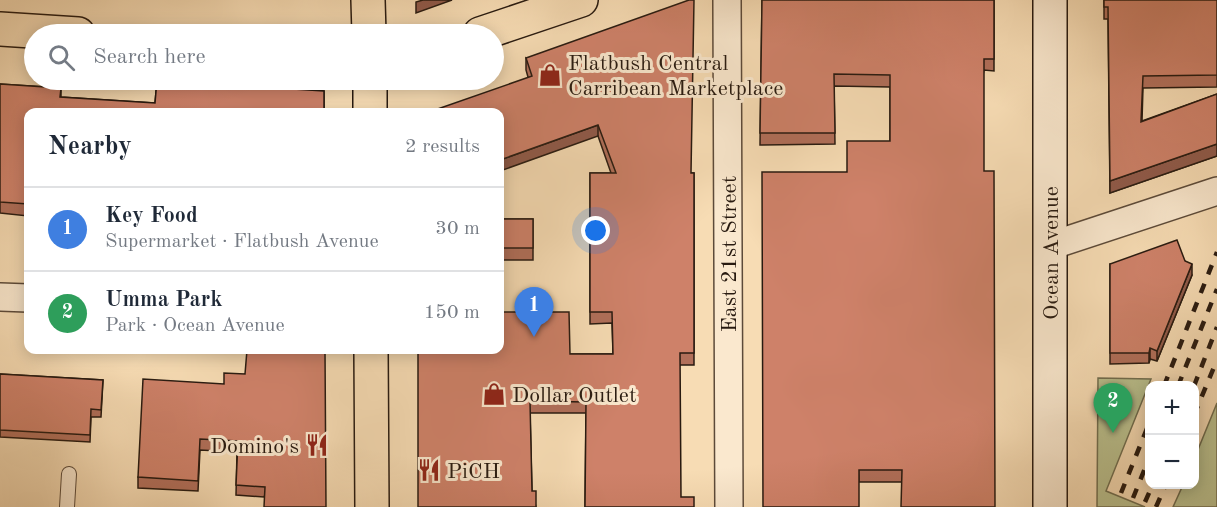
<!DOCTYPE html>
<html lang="en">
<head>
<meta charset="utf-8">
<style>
	:root { --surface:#fff; --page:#f6f6f7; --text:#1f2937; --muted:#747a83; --line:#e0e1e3; --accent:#d93025 }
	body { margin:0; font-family:"Old Standard TT",serif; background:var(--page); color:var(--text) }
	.controls { position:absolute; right:18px; bottom:18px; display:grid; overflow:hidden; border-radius:12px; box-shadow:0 3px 15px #0003 }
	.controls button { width:54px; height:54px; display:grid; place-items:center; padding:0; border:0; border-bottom:2px solid var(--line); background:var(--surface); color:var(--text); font:30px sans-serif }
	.you { position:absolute; left:596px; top:231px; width:21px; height:21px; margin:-15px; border:4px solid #fff; border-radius:50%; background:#1a73e8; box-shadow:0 0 0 9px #1a73e833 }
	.badge { display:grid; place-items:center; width:39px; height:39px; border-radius:50%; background:var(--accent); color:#fff; font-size:20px; font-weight:700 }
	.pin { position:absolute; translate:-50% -50px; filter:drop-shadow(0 2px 3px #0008) }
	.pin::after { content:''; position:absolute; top:32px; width:21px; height:18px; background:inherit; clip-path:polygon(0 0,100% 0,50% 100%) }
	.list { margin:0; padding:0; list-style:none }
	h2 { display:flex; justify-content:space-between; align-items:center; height:78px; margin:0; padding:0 24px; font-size:26px }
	h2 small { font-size:20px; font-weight:400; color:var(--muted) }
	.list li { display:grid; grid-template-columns:39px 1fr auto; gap:18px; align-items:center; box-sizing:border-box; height:84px; padding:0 24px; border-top:2px solid var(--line) }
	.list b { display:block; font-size:22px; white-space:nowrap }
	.list p { margin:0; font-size:20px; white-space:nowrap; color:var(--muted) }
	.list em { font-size:20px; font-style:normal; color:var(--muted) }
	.icon { flex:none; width:33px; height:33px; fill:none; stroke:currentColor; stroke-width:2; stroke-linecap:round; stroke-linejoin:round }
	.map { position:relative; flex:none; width:1217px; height:507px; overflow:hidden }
	.search { position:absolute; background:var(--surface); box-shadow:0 3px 15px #0003; left:24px; top:24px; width:480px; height:66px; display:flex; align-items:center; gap:15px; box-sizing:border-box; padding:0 21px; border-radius:33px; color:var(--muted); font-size:22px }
	.panel { position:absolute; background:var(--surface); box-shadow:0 3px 15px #0003; left:24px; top:108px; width:480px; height:246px; border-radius:12px }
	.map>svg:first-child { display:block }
</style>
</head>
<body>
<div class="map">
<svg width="1217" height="507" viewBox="0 0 1217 507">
	<rect width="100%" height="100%" fill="#f7dcb4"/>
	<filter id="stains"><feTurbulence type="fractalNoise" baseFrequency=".00333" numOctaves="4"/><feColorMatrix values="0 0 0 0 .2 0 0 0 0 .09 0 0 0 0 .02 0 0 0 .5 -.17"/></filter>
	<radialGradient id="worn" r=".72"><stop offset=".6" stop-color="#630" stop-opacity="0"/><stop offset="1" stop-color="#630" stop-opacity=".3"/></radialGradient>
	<g fill="#bac18f" stroke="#716e50" stroke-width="1.5">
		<path d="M 1098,378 L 1151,379 L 1106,491 L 1145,507 L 1097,507 Z"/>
		<path d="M 1217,403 L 1217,507 L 1173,507 L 1183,485 L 1194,484 L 1195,457 Z"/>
	</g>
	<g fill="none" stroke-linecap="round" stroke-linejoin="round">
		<g stroke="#5c4a39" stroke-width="16">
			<path id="service" d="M 67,507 L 69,474"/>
		</g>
		<g stroke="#5c4a39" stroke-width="30">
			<g id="minor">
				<path d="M 727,0 L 729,507"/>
				<path d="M 1050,246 L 1217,191"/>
				<path d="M 0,297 L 28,298"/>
			</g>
		</g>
		<g stroke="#281a10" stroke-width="36">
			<path id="secondary" d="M 1050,507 L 1050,0"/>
		</g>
		<g stroke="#281a10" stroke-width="36">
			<g id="primary">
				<path d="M 368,0 L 369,34"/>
				<path d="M 370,80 L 370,112"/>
				<path d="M 371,350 L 372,507"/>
			</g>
		</g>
		<g stroke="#281a10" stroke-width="36">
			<g id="trunk">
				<path d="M 0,29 L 78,34"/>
				<path d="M 480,34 L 581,0"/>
			</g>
		</g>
		<use href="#service" stroke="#fae8ce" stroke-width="14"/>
		<use href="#minor" stroke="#fae8ce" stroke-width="27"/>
		<use href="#secondary" stroke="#fae8ce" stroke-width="33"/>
		<use href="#primary" stroke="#f7dcb4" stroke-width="33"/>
		<use href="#trunk" stroke="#f7dcb4" stroke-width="33"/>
		<g stroke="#281a10" stroke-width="4.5" stroke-dasharray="10 10" stroke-linecap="butt">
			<path d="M 1164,386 L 1217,252"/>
			<path d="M 1178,386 L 1217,289"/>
			<path d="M 1194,386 L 1217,327"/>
			<path d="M 1194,415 L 1217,360"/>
			<path d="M 1121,493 L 1150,421"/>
			<path d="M 1133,498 L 1150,456"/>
			<path d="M 1145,502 L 1153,484"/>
			<path d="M 1156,507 L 1166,484"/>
		</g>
	</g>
	<g fill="#b16f5a" stroke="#281a10" stroke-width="1.5">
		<path d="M 762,0 L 994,0 L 994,71 L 984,70 L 902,482 L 859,482 L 847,172 L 890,141 L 890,87 L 834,86 L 835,144 L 760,145 Z"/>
		<path d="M 1104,0 L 1217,0 L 1217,87 L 1143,88 L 1142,121 L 1217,94 L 1217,156 L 1110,193 L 1108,19 L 1104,19 Z"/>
		<path d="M 526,58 L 691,173 L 694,173 L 694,365 L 680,365 L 585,507 L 586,413 L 530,413 L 532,491 L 536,507 L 418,350 L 570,354 L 613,354 L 612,323 L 590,324 L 590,173 L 611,173 L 598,136 L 528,77 L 526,70 Z"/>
		<path d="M 157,80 L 324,91 L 324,112 L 28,112 L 28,216 L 0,213 L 0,84 L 61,88 L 61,97 L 155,103 Z"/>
		<rect x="500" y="219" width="33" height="41"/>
		<path d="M 1185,261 L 1192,275 L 1157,361 L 1150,359 L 1149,363 L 1110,364 L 1110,264 Z"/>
		<path d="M 325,350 L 264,497 L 236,495 L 237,452 L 200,450 L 198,491 L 138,488 L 138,477 L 224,384 L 245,374 Z"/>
		<path d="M 0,374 L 103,380 L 101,417 L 91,417 L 90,442 L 0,437 Z"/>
	</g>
	<g fill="#905a4a" stroke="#281a10" stroke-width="1.5">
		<path d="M 423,0 L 452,0 L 416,13 L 416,2 Z"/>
		<path d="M 598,125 L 598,136 L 500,171 L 500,160 Z"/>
		<path d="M 1217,144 L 1217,156 L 1110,193 L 1110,181 Z"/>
		<path d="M 1192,264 L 1192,275 L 1157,361 L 1157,351 Z"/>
		<path d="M 1150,348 L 1150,359 L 1149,363 L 1149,353 Z"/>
	</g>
	<g fill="#ce8169" stroke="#281a10" stroke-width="1.5">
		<path d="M 689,0 L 694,0 L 691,173 L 694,173 L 694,353 L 680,353 L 681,497 L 694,497 L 694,507 L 585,507 L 586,402 L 530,401 L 532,491 L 536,491 L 536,507 L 418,507 L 418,350 L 500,350 L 500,312 L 569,312 L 570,354 L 613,354 L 612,312 L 590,312 L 590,173 L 616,173 L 598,125 L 500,160 L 500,112 L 429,112 L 532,76 L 526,58 Z"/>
		<path d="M 762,0 L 994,0 L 994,59 L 984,59 L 984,171 L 994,171 L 995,507 L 901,507 L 902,470 L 859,470 L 859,507 L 763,507 L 762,172 L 847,172 L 847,141 L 890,141 L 890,75 L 834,74 L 835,133 L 760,133 Z"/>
		<path d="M 1104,0 L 1217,0 L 1217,75 L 1143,76 L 1141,122 L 1217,94 L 1217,144 L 1110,181 L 1108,7 L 1104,7 Z"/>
		<path d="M 157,80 L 324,91 L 324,112 L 28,112 L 28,204 L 0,202 L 0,84 L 61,88 L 60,97 L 155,103 Z"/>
		<rect x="500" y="219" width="33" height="29"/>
		<path d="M 1177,240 L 1185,261 L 1192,264 L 1157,351 L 1150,348 L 1149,353 L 1110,353 L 1110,264 Z"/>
		<path d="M 247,350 L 325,350 L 326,507 L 264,507 L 265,487 L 236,485 L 238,441 L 200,439 L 198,481 L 138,477 L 143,379 L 224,384 L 224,373 L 245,374 Z"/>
		<path d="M 0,374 L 103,380 L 101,410 L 91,409 L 90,435 L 0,430 Z"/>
	</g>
	<defs>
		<g id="shop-bare" transform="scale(1.8)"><path d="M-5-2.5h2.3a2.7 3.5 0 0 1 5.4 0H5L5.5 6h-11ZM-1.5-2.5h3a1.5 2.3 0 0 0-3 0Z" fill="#8f2418" stroke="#fae8ce" stroke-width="2.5" paint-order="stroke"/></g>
		<g id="restaurant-bare" transform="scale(1.8)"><path d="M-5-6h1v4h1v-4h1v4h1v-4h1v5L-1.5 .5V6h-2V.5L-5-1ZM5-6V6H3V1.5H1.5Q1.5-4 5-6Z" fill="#8f2418" stroke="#fae8ce" stroke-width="2.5" paint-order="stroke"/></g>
	</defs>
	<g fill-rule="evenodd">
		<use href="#shop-bare" x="550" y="75"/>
		<use href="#shop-bare" x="494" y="394"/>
		<use href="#restaurant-bare" x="317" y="445"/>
		<use href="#restaurant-bare" x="429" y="470"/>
	</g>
	<g text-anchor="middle" stroke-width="6" stroke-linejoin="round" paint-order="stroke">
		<g font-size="22" fill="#281a10" stroke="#fae8ce" text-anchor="start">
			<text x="568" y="70">Flatbush Central<tspan x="568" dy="25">Carribean Marketplace</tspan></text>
			<text x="512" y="402">Dollar Outlet</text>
			<text x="299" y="453" text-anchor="end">Domino's</text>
			<text x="447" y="478">PiCH</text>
		</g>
		<g font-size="22" fill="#281a10" stroke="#fae8ce">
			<text transform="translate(1050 253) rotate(-90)" y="8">Ocean Avenue</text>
			<text transform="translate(728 254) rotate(-90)" y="8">East 21st Street</text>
		</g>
	</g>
	<rect width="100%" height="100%" filter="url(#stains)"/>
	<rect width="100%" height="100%" fill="url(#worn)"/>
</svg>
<div class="controls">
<button>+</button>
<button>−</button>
</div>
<div class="you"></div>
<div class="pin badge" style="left:534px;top:337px;background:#3f7fe0">1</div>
<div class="pin badge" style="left:1113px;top:433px;background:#2e9e5b">2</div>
<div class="search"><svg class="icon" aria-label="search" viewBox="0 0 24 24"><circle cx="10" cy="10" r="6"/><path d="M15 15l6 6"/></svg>Search here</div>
<section class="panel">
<h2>Nearby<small>2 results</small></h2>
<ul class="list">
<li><span class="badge" style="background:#3f7fe0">1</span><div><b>Key Food</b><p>Supermarket · Flatbush Avenue</p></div><em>30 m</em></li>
<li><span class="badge" style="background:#2e9e5b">2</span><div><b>Umma Park</b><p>Park · Ocean Avenue</p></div><em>150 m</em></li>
</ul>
</section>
</div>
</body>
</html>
